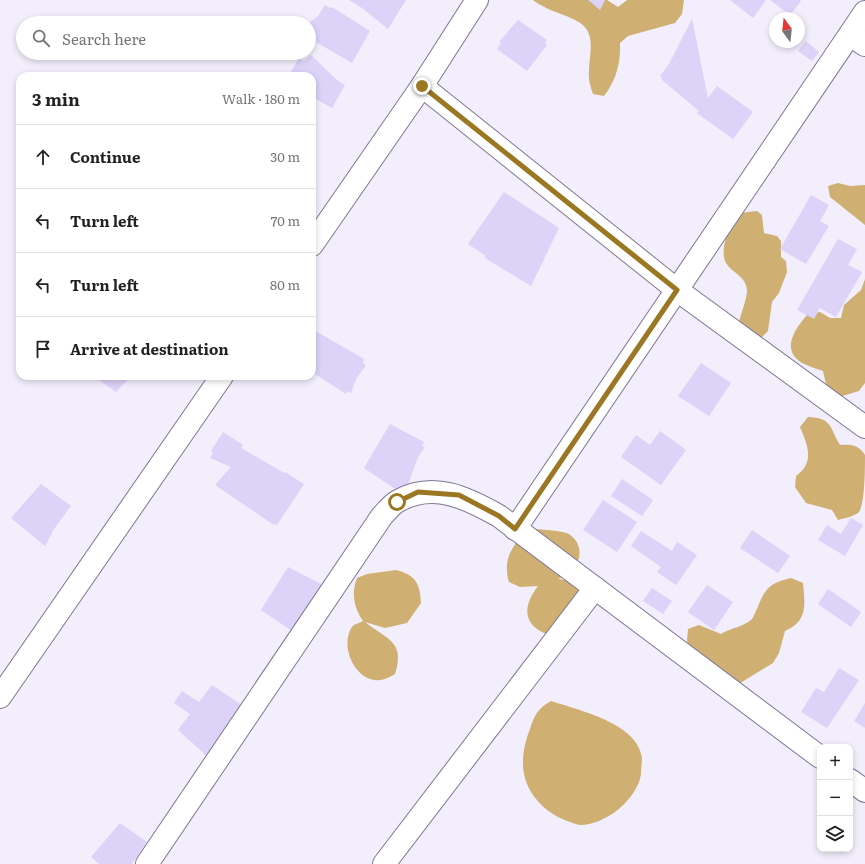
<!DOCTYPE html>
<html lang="en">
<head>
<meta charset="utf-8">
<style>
	:root { --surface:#fff; --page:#f2f2f2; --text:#222; --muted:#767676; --line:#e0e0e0 }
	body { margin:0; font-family:Literata,serif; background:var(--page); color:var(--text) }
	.controls { position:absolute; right:12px; bottom:12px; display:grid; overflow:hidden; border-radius:8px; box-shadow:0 2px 6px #0003 }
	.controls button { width:36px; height:36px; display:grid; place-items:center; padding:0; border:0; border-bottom:1px solid var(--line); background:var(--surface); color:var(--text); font:20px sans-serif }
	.compass { position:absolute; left:769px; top:12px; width:36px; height:36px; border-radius:50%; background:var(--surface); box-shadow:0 2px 6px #0003; rotate:345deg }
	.stop { position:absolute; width:12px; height:12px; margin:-9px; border:3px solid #9c7723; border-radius:50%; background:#fff }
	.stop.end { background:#9c7723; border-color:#fff; box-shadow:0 1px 4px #0008 }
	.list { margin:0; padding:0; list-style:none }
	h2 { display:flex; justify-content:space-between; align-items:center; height:52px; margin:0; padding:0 16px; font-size:17px }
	h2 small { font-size:13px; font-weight:400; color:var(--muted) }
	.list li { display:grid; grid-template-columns:26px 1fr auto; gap:12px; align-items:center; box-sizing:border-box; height:64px; padding:0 16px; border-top:1px solid var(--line) }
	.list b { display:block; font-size:15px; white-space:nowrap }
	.list em { font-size:13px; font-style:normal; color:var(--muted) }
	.icon { flex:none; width:22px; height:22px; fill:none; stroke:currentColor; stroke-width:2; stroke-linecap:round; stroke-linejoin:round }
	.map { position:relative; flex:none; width:865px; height:864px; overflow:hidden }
	.search { position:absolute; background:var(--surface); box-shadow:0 2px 6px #0003; left:16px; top:16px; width:300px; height:44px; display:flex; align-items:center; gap:10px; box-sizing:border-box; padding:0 14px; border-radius:22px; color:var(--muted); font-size:15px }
	.panel { position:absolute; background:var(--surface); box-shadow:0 2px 6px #0003; left:16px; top:72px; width:300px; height:308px; border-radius:12px }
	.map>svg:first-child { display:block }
</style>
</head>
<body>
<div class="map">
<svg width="865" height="864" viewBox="0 0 865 864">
	<rect width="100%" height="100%" fill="#f2eefc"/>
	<g fill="#cfaf72">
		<path d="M 533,0 L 607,0 L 618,7 L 627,0 L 684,0 L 682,14 L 675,23 L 628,36 L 620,43 C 621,62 616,81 604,96 L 593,94 C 590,86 588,78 589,70 C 590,51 597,30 575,20 C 561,13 546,10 533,0 Z"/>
		<path d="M 838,183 L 850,186 L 865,185 L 865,225 L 830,197 L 828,186 Z"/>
		<path d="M 757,211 L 762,215 L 764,233 L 777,236 L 781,241 L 781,257 L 786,261 L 787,272 L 779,293 L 772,302 L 768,331 L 756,343 L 738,326 C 740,315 747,300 747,290 C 746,276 732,273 726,263 C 719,251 729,223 739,215 C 744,211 752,212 757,211 Z"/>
		<path d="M 865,279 L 865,383 L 859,391 L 839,397 L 828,393 L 823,371 C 816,369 809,366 802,363 C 779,349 797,326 809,313 L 820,312 L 830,318 L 841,318 L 844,305 L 861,290 Z"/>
		<path d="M 808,417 C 832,418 829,426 840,445 C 851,444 859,445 865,455 C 865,468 865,503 859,512 C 853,517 845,518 838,520 L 832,510 L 806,503 L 795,487 L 796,476 C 815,462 808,446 800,427 Z"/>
		<path d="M 529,528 C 538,530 562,530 569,534 C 584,544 582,563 569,573 C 566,576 561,577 558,579 C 573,581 577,582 583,597 L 553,636 C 523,628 521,608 538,586 L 520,587 L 509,582 C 502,557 513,546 529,528 Z"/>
		<path d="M 396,570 C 416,575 420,584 421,603 L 407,623 L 385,628 L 365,622 C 386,639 406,641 395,674 C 388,678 382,681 374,680 C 353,677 340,644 352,627 C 354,624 360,623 363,621 C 354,608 351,593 357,578 L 367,574 Z"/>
		<path d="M 791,578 L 803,583 C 805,605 808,621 785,631 L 779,653 L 773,663 L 727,691 L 693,652 L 687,641 L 688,629 L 699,625 L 721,634 C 730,628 743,627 751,620 C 754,617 755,612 757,609 C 765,588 770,583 791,578 Z"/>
		<path d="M 551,701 C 578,710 638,723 642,758 C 642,763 641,768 641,773 C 640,788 625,806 612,814 C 604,819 592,825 581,825 C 578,825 573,823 570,822 C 544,814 522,790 523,762 C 523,751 526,739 530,729 C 534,716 538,708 551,701 Z"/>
	</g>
	<g fill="#ddd2f8">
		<path d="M 349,0 L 406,0 L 388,29 L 362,8 Z"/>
		<path d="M 588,0 L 605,0 L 600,10 Z"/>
		<path d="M 730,0 L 766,0 L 753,18 Z"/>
		<path d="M 770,0 L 800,0 L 801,1 L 790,15 Z"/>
		<path d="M 325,5 L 330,8 L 332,7 L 370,31 L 352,63 L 309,38 L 309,23 L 318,16 Z"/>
		<path d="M 692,19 L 708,98 L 717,86 L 753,112 L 733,139 L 697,113 L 699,111 L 661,79 L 662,77 L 660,76 L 669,64 Z"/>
		<path d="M 518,20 L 547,40 L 545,43 L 547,45 L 527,71 L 497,49 L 501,43 L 499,42 Z"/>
		<path d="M 806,41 L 819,52 L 812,61 L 798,51 Z"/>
		<path d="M 311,55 L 337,80 L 345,85 L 332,108 L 312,97 L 312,76 L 288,76 L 299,58 L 304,61 Z"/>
		<path d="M 504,192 L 559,228 L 531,286 L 485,258 L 486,256 L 468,244 Z"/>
		<path d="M 811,195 L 829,205 L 820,221 L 829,226 L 806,264 L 780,249 Z"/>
		<path d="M 838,239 L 857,249 L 848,265 L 862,272 L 836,317 L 820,308 L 814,319 L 797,310 Z"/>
		<path d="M 312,329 L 364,359 L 363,363 L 366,365 L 356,379 L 351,393 L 348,391 L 346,394 L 312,372 Z"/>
		<path d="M 701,363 L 731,383 L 709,416 L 678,396 Z"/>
		<path d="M 93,376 L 131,376 L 116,392 Z"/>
		<path d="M 390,424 L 424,442 L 422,446 L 425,447 L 418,457 L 404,495 L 364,468 Z"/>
		<path d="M 660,431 L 686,450 L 661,485 L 621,457 L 636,435 L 650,445 Z"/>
		<path d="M 223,432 L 243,445 L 241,448 L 284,473 L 285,472 L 304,484 L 277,525 L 275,523 L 274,525 L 215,485 L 231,467 L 210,458 L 213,453 L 211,451 Z"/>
		<path d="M 622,479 L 653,500 L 642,516 L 611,496 Z"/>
		<path d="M 41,484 L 71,506 L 54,529 L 45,546 L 11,518 Z"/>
		<path d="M 603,500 L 637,522 L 617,552 L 583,530 Z"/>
		<path d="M 851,518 L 863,525 L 845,556 L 818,540 L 827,525 L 841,534 Z"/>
		<path d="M 752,530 L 790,556 L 778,573 L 740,548 Z"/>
		<path d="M 641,531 L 672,551 L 677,542 L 697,555 L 676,585 L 657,572 L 661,567 L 631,546 Z"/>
		<path d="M 288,567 L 325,586 L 292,631 L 261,610 Z"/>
		<path d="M 707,585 L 733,602 L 714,630 L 688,612 Z"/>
		<path d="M 652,588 L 672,601 L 663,614 L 643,601 Z"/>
		<path d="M 828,589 L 861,612 L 851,627 L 818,604 Z"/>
		<path d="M 839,668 L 859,680 L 827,728 L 801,712 L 816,688 L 824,692 Z"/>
		<path d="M 212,685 L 243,706 L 210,759 L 178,730 L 190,714 L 174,703 L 182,691 L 199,702 Z"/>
		<path d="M 865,703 L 865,728 L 854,721 Z"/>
		<path d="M 120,823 L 147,842 L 132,864 L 99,864 L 91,857 Z"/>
	</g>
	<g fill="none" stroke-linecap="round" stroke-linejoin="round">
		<g stroke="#7f7694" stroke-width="24">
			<g id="minor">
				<path d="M 850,35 L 865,45"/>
				<path d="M 422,86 L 677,290 L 865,427"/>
				<path d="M 312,245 L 422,86 L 477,0"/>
				<path d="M 515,529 L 865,12"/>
				<path d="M 0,697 L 222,376"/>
				<path d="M 850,780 L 865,791"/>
				<path d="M 147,864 L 382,516 C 387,511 392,504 398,501 C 434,481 467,498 499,516 L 820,757"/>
				<path d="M 384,864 L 595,588"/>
			</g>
		</g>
		<use href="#minor" stroke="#fff" stroke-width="22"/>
	</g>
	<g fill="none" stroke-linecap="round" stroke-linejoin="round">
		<path stroke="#9c7723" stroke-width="5" d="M 397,502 L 418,492 L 459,495 L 499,516 L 515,529 L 677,290 L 422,86"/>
	</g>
</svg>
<div class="controls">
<button>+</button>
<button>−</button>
<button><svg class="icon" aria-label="layers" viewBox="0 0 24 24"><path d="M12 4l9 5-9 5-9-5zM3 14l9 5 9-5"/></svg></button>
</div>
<svg class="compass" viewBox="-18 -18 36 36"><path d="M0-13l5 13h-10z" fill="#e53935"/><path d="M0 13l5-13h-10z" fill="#767676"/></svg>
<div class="stop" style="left:397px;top:502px"></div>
<div class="stop end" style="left:422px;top:86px"></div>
<div class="search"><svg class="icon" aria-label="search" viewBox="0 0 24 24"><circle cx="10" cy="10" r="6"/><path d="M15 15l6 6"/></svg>Search here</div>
<section class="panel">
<h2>3 min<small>Walk · 180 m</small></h2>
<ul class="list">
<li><svg class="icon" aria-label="ahead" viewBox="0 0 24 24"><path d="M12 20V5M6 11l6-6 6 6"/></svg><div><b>Continue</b></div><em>30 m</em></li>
<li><svg class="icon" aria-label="left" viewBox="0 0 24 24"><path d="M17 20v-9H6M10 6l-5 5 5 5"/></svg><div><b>Turn left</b></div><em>70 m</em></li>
<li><svg class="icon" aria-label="left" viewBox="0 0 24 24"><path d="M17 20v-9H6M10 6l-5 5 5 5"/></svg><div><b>Turn left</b></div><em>80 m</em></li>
<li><svg class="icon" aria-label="arrive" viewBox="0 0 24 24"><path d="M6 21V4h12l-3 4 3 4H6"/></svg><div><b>Arrive at destination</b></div></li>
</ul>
</section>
</div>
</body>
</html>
